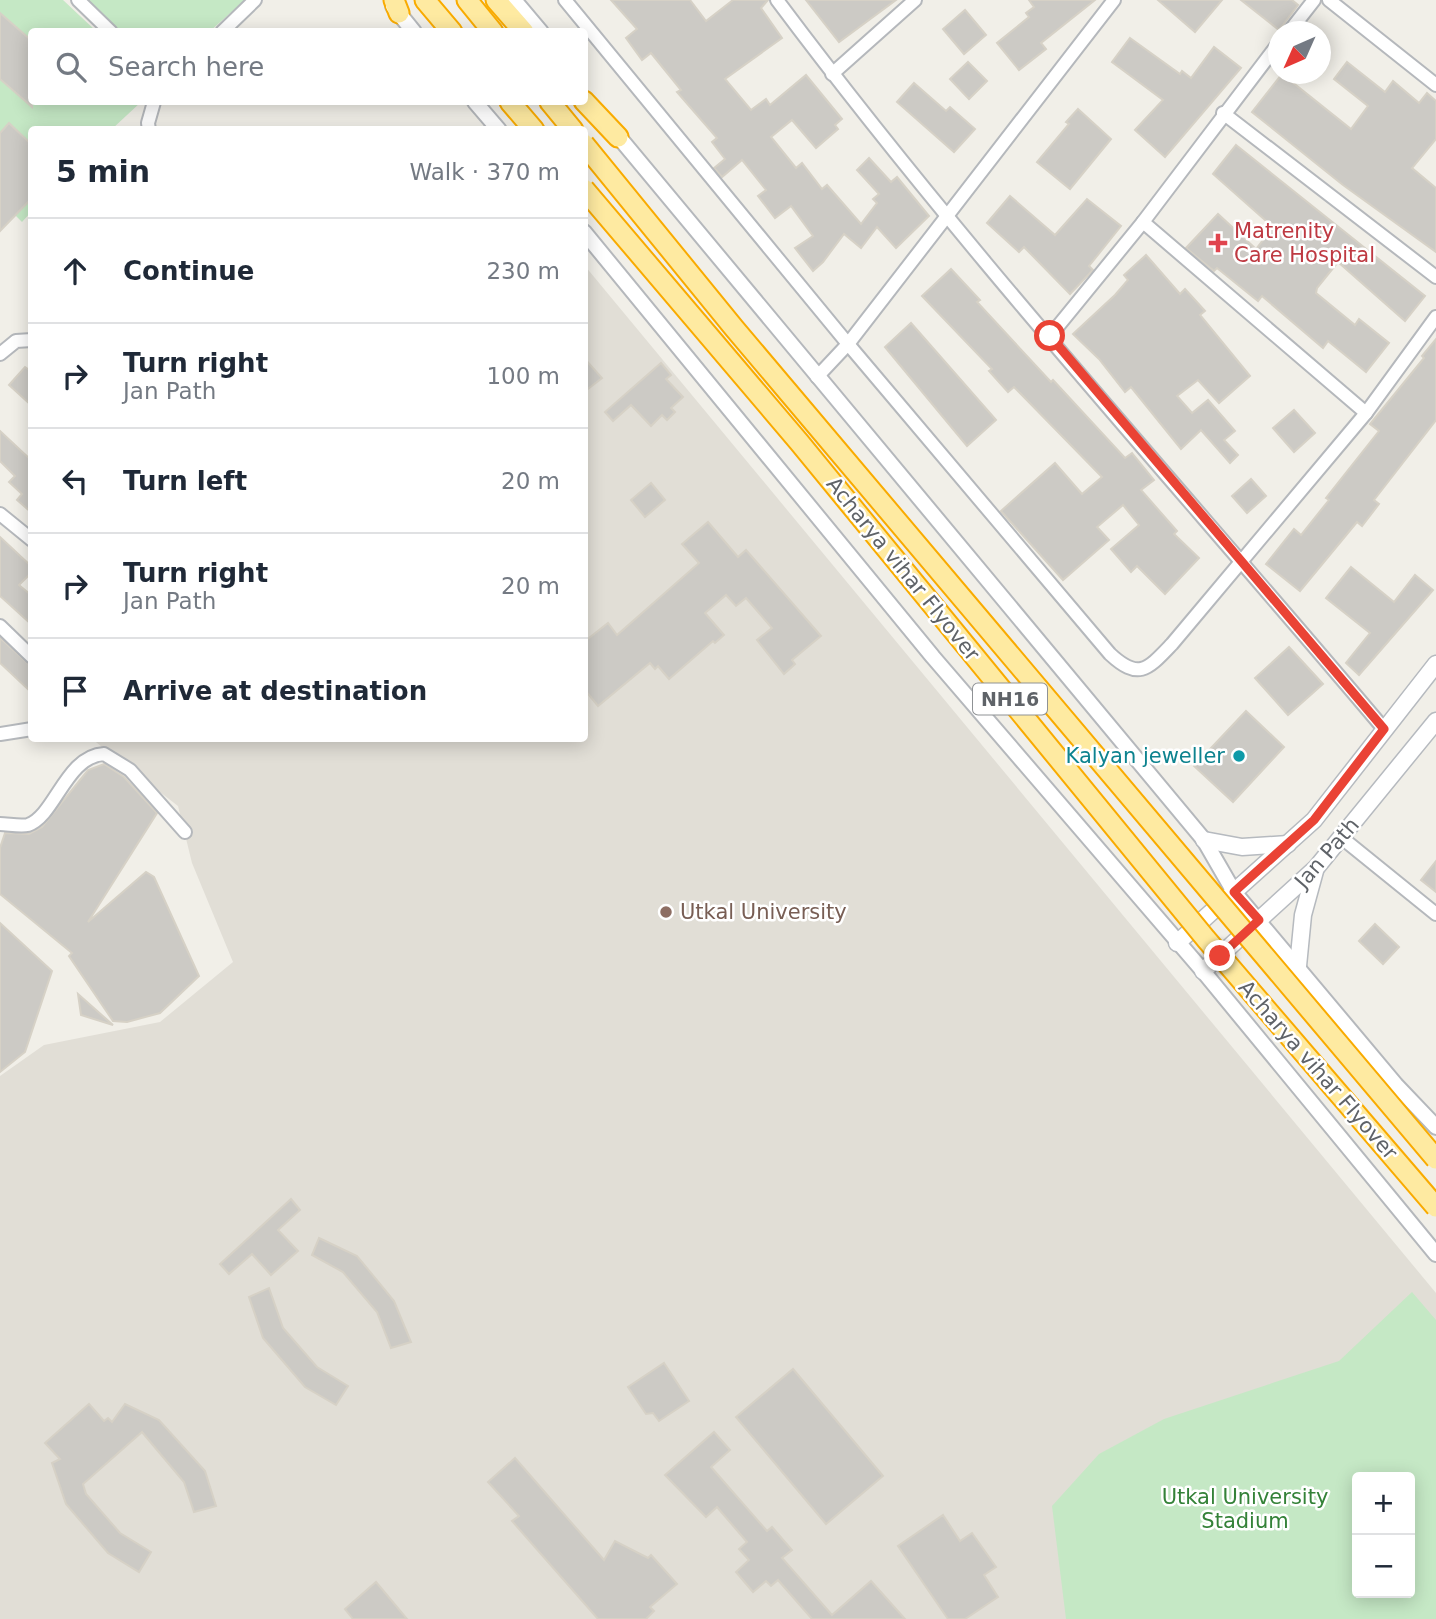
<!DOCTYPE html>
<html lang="en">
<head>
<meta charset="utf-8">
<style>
	:root { --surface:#fff; --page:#f2f2f3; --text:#1f2937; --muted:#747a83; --line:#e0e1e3 }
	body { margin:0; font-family:"DejaVu Sans",sans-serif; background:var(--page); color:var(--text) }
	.controls { position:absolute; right:21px; bottom:21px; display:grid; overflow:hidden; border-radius:7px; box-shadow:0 4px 18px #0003 }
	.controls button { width:63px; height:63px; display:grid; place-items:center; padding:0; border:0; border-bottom:2px solid var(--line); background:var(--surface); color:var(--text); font:35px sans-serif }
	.compass { position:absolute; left:1268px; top:21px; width:63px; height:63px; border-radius:50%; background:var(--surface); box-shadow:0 4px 18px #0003; rotate:225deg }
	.stop { position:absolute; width:21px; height:21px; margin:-16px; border:5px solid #ea4335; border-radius:50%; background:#fff }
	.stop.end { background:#ea4335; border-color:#fff; box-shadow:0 2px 7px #0008 }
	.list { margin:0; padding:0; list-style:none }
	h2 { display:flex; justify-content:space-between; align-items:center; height:91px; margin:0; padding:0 28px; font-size:30px }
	h2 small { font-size:23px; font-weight:400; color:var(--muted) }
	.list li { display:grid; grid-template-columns:46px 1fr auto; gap:21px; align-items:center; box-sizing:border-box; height:105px; padding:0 28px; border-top:2px solid var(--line) }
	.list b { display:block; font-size:26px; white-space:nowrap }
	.list p { margin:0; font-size:23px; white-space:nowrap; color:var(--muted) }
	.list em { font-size:23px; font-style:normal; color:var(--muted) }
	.icon { flex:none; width:38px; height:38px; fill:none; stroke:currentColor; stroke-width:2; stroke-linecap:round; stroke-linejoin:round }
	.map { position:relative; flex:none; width:1436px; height:1619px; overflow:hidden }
	.search { position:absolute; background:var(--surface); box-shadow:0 4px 18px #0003; left:28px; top:28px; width:560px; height:77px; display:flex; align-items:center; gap:18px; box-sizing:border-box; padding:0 24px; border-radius:7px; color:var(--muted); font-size:26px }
	.panel { position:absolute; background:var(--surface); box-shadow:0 4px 18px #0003; left:28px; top:126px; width:560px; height:616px; border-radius:7px }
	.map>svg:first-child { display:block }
</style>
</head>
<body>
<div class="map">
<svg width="1436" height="1619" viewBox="0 0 1436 1619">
	<rect width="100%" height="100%" fill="#f1efe8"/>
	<path fill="#e1ded6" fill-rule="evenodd" d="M 585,266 L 1436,1293 L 1436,1619 L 0,1619 L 0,1076 L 44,1045 L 160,1022 L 233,962 L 192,863 L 178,806 L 92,739 L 584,738 ZM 1357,1477 L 1410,1477 L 1410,1593 L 1357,1593 Z"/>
	<g fill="#c5e8c5" fill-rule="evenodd">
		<path d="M 0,0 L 63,0 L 96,31 L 32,32 L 32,102 L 141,102 L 112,129 L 32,130 L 31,212 L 22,222 L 0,200 Z"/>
		<path d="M 82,0 L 245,0 L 209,32 L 115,31 Z"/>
		<path d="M 1412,1292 L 1436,1320 L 1436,1619 L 1066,1619 L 1052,1506 L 1099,1454 L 1164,1419 L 1339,1361 ZM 1357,1477 L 1410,1477 L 1410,1593 L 1357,1593 Z"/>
	</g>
	<g fill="#cccac5" stroke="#d6d1c6" stroke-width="2">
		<path d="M 611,0 L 690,0 L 706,21 L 733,0 L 768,0 L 761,8 L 782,38 L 725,79 L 751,110 L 766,99 L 770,105 L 806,75 L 842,119 L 835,125 L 838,129 L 816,148 L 792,120 L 771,137 L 796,168 L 802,163 L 822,189 L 827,185 L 861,224 L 877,203 L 873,199 L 879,194 L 857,170 L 869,158 L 891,182 L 897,177 L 929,216 L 896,248 L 877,227 L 861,248 L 844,234 L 823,262 L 813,271 L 795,248 L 813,236 L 791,206 L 775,218 L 758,196 L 766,190 L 742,160 L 722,177 L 714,168 L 725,159 L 712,142 L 717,138 L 677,92 L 681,90 L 651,53 L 642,60 L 626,38 L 637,29 Z"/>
		<path d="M 806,0 L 896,0 L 839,42 Z"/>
		<path d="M 1029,0 L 1095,0 L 1041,43 L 1046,49 L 1019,70 L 997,43 L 1029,17 L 1026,13 L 1034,7 Z"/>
		<path d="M 1158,0 L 1222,0 L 1195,32 Z"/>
		<path d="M 1241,0 L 1292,0 L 1298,5 L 1279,30 Z"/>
		<path d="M 965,10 L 986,35 L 964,54 L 943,29 Z"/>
		<path d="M 0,13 L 32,41 L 32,107 L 0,79 Z"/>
		<path d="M 1130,38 L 1180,74 L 1182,71 L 1191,78 L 1214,47 L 1241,68 L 1165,157 L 1135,130 L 1163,100 L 1112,62 Z"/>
		<path d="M 968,62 L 987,81 L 969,99 L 950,79 Z"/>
		<path d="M 1347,62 L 1385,92 L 1393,81 L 1419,103 L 1427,93 L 1436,101 L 1436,139 L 1412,168 L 1436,188 L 1436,252 L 1343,185 L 1252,112 L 1282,74 L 1351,129 L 1368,106 L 1334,79 Z"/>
		<path d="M 914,83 L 946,111 L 950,107 L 975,129 L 954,152 L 897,102 Z"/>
		<path d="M 1078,109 L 1111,139 L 1070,189 L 1037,162 L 1069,124 L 1066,122 Z"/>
		<path d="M 9,123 L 32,145 L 32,198 L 0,231 L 0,133 Z"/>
		<path d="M 1236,145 L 1425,296 L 1405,321 L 1338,262 L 1317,288 L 1316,293 L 1355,325 L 1359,319 L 1389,343 L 1366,372 L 1328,341 L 1323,348 L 1262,296 L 1258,301 L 1217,268 L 1214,271 L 1186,248 L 1218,214 L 1256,249 L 1273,227 L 1213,174 Z"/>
		<path d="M 1010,196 L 1055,235 L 1087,199 L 1121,226 L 1089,266 L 1093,270 L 1070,294 L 1024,247 L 1019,252 L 987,223 Z"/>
		<path d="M 1146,255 L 1180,294 L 1185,289 L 1205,311 L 1200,315 L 1250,376 L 1219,403 L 1198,380 L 1177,396 L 1192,413 L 1208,400 L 1235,431 L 1224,440 L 1238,455 L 1230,463 L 1201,430 L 1181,449 L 1131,387 L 1125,392 L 1099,359 L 1073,334 L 1115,295 L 1128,280 L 1124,275 Z"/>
		<path d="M 951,269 L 980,300 L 977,302 L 1051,382 L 1053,380 L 1125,458 L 1132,453 L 1154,480 L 1141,490 L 1177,531 L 1174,534 L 1199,558 L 1165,594 L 1137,566 L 1131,572 L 1111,549 L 1139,525 L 1123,505 L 1097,527 L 1109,540 L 1063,580 L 1001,511 L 1055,463 L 1082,494 L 1102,477 L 1014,387 L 1008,392 L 989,371 L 992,369 L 922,296 Z"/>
		<path d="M 911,323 L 996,420 L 967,446 L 885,347 Z"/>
		<path d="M 1436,339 L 1436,420 L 1374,500 L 1379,504 L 1362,526 L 1357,522 L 1300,591 L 1266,564 L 1294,529 L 1301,535 L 1329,500 L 1326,498 L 1379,431 L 1370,424 L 1424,358 L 1422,356 Z"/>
		<path d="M 584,358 L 602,378 L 584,392 Z"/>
		<path d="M 661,363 L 671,375 L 666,379 L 683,397 L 671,408 L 675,412 L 667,420 L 662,415 L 651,426 L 631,405 L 613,421 L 605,412 Z"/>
		<path d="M 25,367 L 32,372 L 32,406 L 9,385 Z"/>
		<path d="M 1294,410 L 1315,433 L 1294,452 L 1273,428 Z"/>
		<path d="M 0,431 L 32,461 L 32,513 L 17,500 L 22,494 L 9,482 L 15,476 L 0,461 Z"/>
		<path d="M 1251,479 L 1266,496 L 1247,513 L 1232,496 Z"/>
		<path d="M 651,483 L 665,500 L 645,517 L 631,500 Z"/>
		<path d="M 708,522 L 738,557 L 746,550 L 821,636 L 792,660 L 795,664 L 784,674 L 757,640 L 772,628 L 746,598 L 736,606 L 726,595 L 705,613 L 724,635 L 715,643 L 713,641 L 669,679 L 658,666 L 655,669 L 650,663 L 598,706 L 584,689 L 584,642 L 608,623 L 617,635 L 699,563 L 682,544 Z"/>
		<path d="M 0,537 L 32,567 L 32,572 L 19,585 L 32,596 L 32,625 L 0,596 Z"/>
		<path d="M 1351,567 L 1394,602 L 1415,575 L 1433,590 L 1359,675 L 1346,663 L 1370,633 L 1326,598 Z"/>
		<path d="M 0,638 L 32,667 L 32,693 L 0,663 Z"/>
		<path d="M 1289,647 L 1323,684 L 1288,715 L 1255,678 Z"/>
		<path d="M 1246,711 L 1284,747 L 1233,802 L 1194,766 Z"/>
		<path d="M 104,764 L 124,777 L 157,813 L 88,922 L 146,872 L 154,877 L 199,976 L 160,1013 L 127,1022 L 113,1021 L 69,956 L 72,953 L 0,894 L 0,848 L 5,833 L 29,834 L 42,827 L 88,770 Z"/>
		<path d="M 1436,861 L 1436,892 L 1421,880 Z"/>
		<path d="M 0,923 L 52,971 L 25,1052 L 0,1072 Z"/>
		<path d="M 1375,924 L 1399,947 L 1383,964 L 1359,941 Z"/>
		<path d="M 78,994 L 113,1025 L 81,1015 Z"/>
		<path d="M 291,1199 L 300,1210 L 278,1230 L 298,1251 L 271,1275 L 252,1254 L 229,1274 L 220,1264 Z"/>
		<path d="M 319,1238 L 357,1256 L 394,1301 L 411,1342 L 391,1348 L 377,1312 L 343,1272 L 312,1255 Z"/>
		<path d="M 269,1288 L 283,1328 L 317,1367 L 348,1386 L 336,1405 L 305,1387 L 263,1338 L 249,1297 Z"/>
		<path d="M 664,1363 L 689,1401 L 659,1421 L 653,1413 L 646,1414 L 628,1387 Z"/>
		<path d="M 793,1369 L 883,1476 L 826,1524 L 736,1417 Z"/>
		<path d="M 89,1404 L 104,1421 L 108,1418 L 112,1422 L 125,1404 L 159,1420 L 205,1471 L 216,1506 L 194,1512 L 184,1482 L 142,1432 L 83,1484 L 86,1494 L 120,1533 L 151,1552 L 139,1572 L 108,1553 L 66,1504 L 52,1463 L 60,1459 L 45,1443 Z"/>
		<path d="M 714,1432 L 730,1450 L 711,1467 L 767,1531 L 772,1527 L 792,1550 L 782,1558 L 832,1615 L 871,1581 L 905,1619 L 812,1619 L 778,1580 L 771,1586 L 766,1581 L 753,1592 L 736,1572 L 749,1560 L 739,1549 L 747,1542 L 717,1507 L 706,1517 L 665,1475 Z"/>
		<path d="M 515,1458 L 604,1560 L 615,1541 L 648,1558 L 651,1555 L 677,1584 L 650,1607 L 654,1611 L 646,1619 L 598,1619 L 512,1521 L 519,1516 L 488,1482 Z"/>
		<path d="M 943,1515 L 960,1541 L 972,1533 L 996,1567 L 984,1575 L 998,1597 L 965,1619 L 948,1619 L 898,1546 Z"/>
		<path d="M 376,1582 L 407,1619 L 353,1619 L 345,1609 Z"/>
	</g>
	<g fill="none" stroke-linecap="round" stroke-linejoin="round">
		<g stroke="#b5b8bc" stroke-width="16">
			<g id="minor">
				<path d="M 78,0 L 111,32"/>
				<path d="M 565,0 L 848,344 L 1114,0"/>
				<path d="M 777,0 C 966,253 1181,488 1384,729"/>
				<path d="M 1329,0 L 1436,85"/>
				<path d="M 222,32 L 255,0"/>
				<path d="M 1289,32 L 1314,0"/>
				<path d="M 832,74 L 915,0"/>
				<path d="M 1223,113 L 1436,277"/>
				<path d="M 149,130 L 148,123 L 154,102"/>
				<path d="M 1143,222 L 1366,413"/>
				<path d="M 1050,336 L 1143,222 L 1278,44"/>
				<path d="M 0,354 L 16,341 L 32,340"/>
				<path d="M 817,377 L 848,344 L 1110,654 C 1139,681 1148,669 1172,644 L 1366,413 L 1436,317"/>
				<path d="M 0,514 L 32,540"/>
				<path d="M 0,626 L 32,657"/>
				<path d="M 0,734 L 32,729"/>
				<path d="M 0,824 C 8,824 20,827 28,825 C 55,816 66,756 104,754 L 130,770 L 185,832"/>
				<path d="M 1342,838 L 1436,914"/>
			</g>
		</g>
		<g stroke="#b5b8bc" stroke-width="18">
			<g id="tertiary">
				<path d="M 514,0 L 541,32"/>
				<path d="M 393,6 L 414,32"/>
				<path d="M 475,102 L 499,130"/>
				<path d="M 613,130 L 1204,840 L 1234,892 L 1396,1085 L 1436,1127"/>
				<path d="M 584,232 L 933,657 L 1203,971 L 1436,1254"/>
			</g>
		</g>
		<g stroke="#b6babf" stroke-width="19">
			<g id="secondary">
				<path d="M 1204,840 L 1242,847 L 1288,844"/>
				<path d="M 1177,943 L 1314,820 L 1436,664"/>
				<path d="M 1298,966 L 1303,915 L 1315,871"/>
				<path d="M 1203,971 L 1316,868 L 1436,721"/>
			</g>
		</g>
		<g stroke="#f9ab00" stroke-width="23">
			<g id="trunk">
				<path d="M 394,0 L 399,13"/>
				<path d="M 425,0 L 452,32"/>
				<path d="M 467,0 L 493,32"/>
				<path d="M 496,0 L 524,32"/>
				<path d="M 584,101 L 618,137"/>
				<path d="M 510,102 L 534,130"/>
				<path d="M 550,102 L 573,130"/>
			</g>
		</g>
		<use href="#minor" stroke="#fff" stroke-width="12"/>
		<use href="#tertiary" stroke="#fff" stroke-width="14"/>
		<use href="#secondary" stroke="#fff" stroke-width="16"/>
		<use href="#trunk" stroke="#feeaa1" stroke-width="19"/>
		<g stroke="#f9ab00" stroke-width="23" stroke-linecap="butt">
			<g id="trunk-bridge">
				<path d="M 584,144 L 734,328 L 1436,1159"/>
				<path d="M 584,189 L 799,442 L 1206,939 L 1436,1207"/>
			</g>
		</g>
		<use href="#trunk-bridge" stroke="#feeaa1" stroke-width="19"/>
	</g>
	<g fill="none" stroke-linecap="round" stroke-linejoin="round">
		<path stroke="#ea4335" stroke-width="9" d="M 1050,336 L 1384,729 L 1314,820 L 1234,892 L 1259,920 L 1220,956"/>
	</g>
	<path fill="#e0444e" stroke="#fff" stroke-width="2.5" d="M1214.5 232.5h7v7h7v7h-7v7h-7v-7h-7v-7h7z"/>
	<circle fill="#0f9aa8" stroke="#fff" stroke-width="2.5" cx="1239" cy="756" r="7"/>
	<circle fill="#8d6e63" stroke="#fff" stroke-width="2.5" cx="666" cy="912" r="7"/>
	<g text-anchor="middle" stroke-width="5" stroke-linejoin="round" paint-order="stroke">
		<rect fill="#fff" stroke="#8f9295" stroke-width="2" x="973" y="683.5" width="74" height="31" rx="5"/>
		<g font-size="19" font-weight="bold" fill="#5f6368">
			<text x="1010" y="706">NH16</text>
		</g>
		<g font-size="21" fill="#be3a42" stroke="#fff" text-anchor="start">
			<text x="1234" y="238">Matrenity<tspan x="1234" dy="24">Care Hospital</tspan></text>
		</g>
		<g font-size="21" fill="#5f6368" stroke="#fff">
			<text transform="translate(903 569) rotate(51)" y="7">Acharya vihar Flyover</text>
			<text transform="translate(1327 853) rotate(-49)" y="7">Jan Path</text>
			<text transform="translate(1318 1070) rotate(49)" y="7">Acharya vihar Flyover</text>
		</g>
		<g font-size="21" fill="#0d838f" stroke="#fff" text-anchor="end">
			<text x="1225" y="763">Kalyan jeweller</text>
		</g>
		<g font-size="21" fill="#785e54" stroke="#fff" text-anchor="start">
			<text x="680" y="919">Utkal University</text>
		</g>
		<g font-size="21" fill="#348238" stroke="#fff">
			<text x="1245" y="1504">Utkal University<tspan x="1245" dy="24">Stadium</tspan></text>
		</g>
	</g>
</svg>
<div class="controls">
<button>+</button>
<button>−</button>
</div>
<svg class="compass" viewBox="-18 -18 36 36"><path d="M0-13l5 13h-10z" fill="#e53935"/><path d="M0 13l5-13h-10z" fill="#747a83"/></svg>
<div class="stop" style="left:1050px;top:336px"></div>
<div class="stop end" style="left:1220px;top:956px"></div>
<div class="search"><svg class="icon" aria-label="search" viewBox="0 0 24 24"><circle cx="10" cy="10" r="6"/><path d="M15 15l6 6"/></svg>Search here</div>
<section class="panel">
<h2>5 min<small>Walk · 370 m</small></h2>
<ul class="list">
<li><svg class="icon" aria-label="ahead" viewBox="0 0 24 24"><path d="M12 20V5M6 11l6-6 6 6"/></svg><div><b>Continue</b></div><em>230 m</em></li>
<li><svg class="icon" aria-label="right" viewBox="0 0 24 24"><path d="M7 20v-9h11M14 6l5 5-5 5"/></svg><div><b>Turn right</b><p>Jan Path</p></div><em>100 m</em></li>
<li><svg class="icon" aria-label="left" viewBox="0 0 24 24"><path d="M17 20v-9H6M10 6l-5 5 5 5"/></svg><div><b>Turn left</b></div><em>20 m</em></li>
<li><svg class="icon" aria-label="right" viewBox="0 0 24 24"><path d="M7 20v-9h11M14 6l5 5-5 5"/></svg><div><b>Turn right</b><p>Jan Path</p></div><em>20 m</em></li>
<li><svg class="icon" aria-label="arrive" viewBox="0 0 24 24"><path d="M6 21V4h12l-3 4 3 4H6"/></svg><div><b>Arrive at destination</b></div></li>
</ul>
</section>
</div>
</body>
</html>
